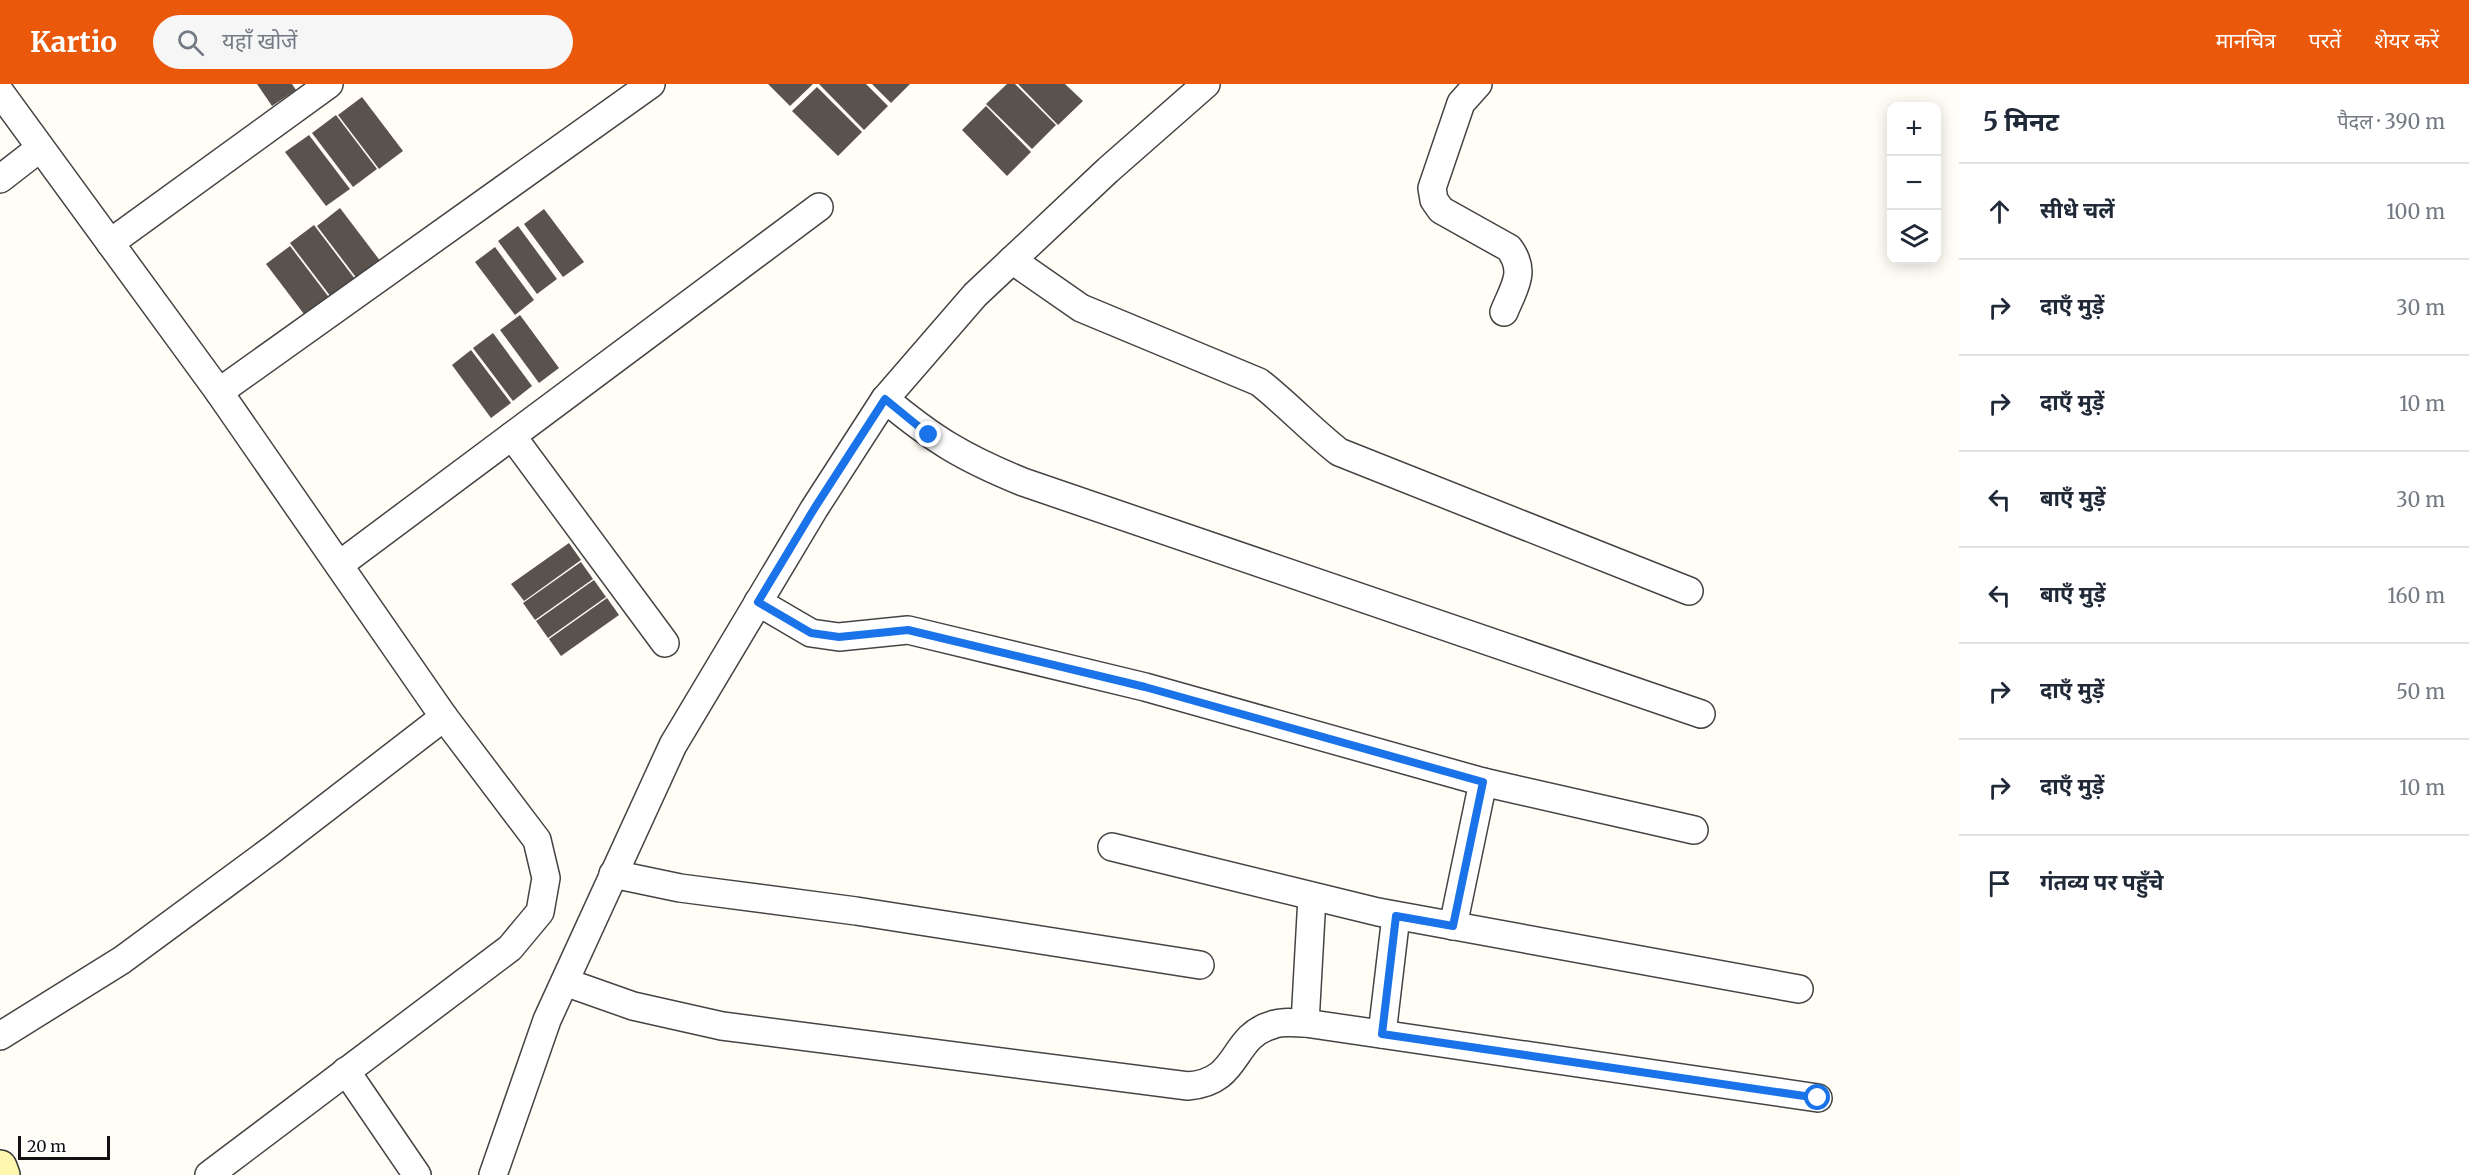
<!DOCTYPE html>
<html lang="hi">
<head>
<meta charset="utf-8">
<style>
	:root { --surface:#fff; --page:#f6f6f7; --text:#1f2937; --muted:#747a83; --line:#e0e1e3; --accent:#ea580c }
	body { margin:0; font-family:Merriweather,"Noto Sans Devanagari",serif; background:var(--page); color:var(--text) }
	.controls { position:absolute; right:18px; top:18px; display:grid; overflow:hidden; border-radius:12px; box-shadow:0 3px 15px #0003 }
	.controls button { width:54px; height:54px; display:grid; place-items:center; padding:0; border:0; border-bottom:2px solid var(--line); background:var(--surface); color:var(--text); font:30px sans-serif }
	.scale { position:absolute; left:18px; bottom:15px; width:92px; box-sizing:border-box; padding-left:6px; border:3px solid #111; border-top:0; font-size:16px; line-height:21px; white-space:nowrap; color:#111; -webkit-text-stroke:4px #fff; paint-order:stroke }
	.stop { position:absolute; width:18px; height:18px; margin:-14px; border:4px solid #1a73e8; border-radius:50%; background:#fff }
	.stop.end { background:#1a73e8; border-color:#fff; box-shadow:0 2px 6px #0008 }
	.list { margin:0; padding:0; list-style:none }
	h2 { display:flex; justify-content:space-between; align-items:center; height:78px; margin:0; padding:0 24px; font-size:26px }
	h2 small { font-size:20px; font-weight:400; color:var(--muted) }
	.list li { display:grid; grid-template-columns:39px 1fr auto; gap:18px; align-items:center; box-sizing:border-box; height:96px; padding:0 24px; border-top:2px solid var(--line) }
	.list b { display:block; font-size:22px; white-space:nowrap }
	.list em { font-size:20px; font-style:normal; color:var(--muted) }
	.icon { flex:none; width:33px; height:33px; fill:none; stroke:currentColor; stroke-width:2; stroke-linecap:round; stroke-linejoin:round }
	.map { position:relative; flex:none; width:1959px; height:1091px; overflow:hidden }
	header { display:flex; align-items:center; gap:36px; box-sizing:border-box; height:84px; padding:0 30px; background:var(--accent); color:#fff }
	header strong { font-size:28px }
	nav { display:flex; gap:33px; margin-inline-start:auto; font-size:21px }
	.search { width:420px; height:54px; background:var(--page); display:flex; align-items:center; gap:15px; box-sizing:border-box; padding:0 21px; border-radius:33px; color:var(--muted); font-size:22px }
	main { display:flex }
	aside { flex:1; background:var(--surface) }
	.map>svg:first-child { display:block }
</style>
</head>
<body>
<header>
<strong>Kartio</strong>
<div class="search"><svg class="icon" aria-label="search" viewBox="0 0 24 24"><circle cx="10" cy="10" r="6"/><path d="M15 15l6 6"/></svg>यहाँ खोजें</div>
<nav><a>मानचित्र</a><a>परतें</a><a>शेयर करें</a></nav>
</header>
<main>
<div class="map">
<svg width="1959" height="1091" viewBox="0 0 1959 1091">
	<rect width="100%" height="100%" fill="#fffdf5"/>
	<g fill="#5a524d">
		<path d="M 257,0 L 292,0 L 296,6 L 272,22 Z"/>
		<path d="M 768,0 L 813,0 L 790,22 Z"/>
		<path d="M 819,0 L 866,0 L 888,22 L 864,46 Z"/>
		<path d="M 872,0 L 910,0 L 891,19 Z"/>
		<path d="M 1007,0 L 1015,0 L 1056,41 L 1032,65 L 986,20 Z"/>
		<path d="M 1018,0 L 1065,0 L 1083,17 L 1058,41 Z"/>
		<path d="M 817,3 L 862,48 L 838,72 L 792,27 Z"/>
		<path d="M 362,13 L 403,67 L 379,85 L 338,31 Z"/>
		<path d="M 986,22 L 1031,68 L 1007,92 L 962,46 Z"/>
		<path d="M 336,31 L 377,85 L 353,103 L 312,49 Z"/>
		<path d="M 309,51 L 350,105 L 326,122 L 285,68 Z"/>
		<path d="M 340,124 L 381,178 L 358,196 L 317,142 Z"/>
		<path d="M 544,125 L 584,178 L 563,193 L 524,140 Z"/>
		<path d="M 314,141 L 355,195 L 331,213 L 290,159 Z"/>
		<path d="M 518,142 L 557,195 L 537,210 L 498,157 Z"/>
		<path d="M 290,162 L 331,216 L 307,234 L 266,180 Z"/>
		<path d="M 495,163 L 534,216 L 515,231 L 475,178 Z"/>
		<path d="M 520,231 L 559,284 L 539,299 L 500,246 Z"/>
		<path d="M 493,249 L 532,302 L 513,317 L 473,264 Z"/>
		<path d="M 471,266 L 511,319 L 491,334 L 452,281 Z"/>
		<path d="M 569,459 L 581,476 L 524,517 L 511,500 Z"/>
		<path d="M 581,478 L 593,495 L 535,536 L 523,519 Z"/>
		<path d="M 594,496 L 606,513 L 548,554 L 536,537 Z"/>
		<path d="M 607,514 L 619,531 L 561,572 L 549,555 Z"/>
	</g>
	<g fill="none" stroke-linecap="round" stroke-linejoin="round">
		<g stroke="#444" stroke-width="30">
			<g id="street">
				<path d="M 1478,0 L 1461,19 L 1432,104 L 1434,116 L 1441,126 L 1509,164 C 1527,188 1514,203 1504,228"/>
				<path d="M 0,8 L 219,308 L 444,633 L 537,756 L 546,794 L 540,828 L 510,864 L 209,1091"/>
				<path d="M 0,95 L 40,64"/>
				<path d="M 110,159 L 329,0"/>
				<path d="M 1012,176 L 1081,224 L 1259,298 C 1287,320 1311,346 1339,368 L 1689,507"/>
				<path d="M 219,308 L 651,0"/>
				<path d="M 885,315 C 934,356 964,374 1023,398 L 1701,630"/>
				<path d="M 512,352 L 665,559"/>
				<path d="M 339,481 L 819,123"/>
				<path d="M 758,518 L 811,549 L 839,553 L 908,546 L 1145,603 L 1483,698 L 1694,746"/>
				<path d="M 1112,763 L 1378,828 L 1799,905"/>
				<path d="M 613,790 L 680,804 L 856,827 L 1200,881"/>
				<path d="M 1453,842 L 1483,698"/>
				<path d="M 565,898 L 633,922 L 722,942 L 1188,1002 C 1241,998 1230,953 1272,941 C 1282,937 1294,939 1305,939 L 1818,1014"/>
				<path d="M 1305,939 L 1312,813"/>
				<path d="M 1382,950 L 1396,832"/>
				<path d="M 0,952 L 122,876 L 274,764 L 444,633"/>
				<path d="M 346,987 L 417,1091"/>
				<path d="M 493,1091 L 547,936 L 673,661 L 814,425 L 885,315 L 975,211 L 1108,86 L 1206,0"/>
			</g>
		</g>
		<g stroke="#333" stroke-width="36">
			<path id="secondary" d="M 0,1083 L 3,1091"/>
		</g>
		<use href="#street" stroke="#fff" stroke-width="27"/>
		<use href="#secondary" stroke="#fff6b0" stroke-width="33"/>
	</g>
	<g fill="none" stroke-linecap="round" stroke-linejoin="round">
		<path stroke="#1a73e8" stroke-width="8" d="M 929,351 L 885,315 L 814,425 L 758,518 L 811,549 L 839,553 L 908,546 L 1145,603 L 1483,698 L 1453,842 L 1396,832 L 1382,950 L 1818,1014"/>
	</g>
</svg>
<div class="controls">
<button>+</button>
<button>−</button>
<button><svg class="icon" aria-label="layers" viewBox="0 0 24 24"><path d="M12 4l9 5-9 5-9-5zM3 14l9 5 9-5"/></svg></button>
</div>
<div class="scale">20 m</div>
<div class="stop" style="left:1818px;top:1014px"></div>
<div class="stop end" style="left:929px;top:351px"></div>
</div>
<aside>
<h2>5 मिनट<small>पैदल · 390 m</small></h2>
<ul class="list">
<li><svg class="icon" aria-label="ahead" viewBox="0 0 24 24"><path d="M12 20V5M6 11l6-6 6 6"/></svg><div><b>सीधे चलें</b></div><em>100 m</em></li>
<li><svg class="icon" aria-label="right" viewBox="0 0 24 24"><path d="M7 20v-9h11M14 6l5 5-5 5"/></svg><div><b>दाएँ मुड़ें</b></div><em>30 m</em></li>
<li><svg class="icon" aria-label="right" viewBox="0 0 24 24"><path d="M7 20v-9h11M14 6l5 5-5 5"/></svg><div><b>दाएँ मुड़ें</b></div><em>10 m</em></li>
<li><svg class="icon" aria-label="left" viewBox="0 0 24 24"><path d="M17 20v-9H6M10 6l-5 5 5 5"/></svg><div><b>बाएँ मुड़ें</b></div><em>30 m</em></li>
<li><svg class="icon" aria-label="left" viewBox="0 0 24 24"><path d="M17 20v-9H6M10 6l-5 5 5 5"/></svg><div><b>बाएँ मुड़ें</b></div><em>160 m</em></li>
<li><svg class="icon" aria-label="right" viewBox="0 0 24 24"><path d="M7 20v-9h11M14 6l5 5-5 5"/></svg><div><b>दाएँ मुड़ें</b></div><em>50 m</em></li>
<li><svg class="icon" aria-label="right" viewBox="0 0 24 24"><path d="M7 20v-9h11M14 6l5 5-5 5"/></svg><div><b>दाएँ मुड़ें</b></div><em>10 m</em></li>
<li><svg class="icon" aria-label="arrive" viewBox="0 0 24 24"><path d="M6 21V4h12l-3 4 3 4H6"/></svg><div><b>गंतव्य पर पहुँचे</b></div></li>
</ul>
</aside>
</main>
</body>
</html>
